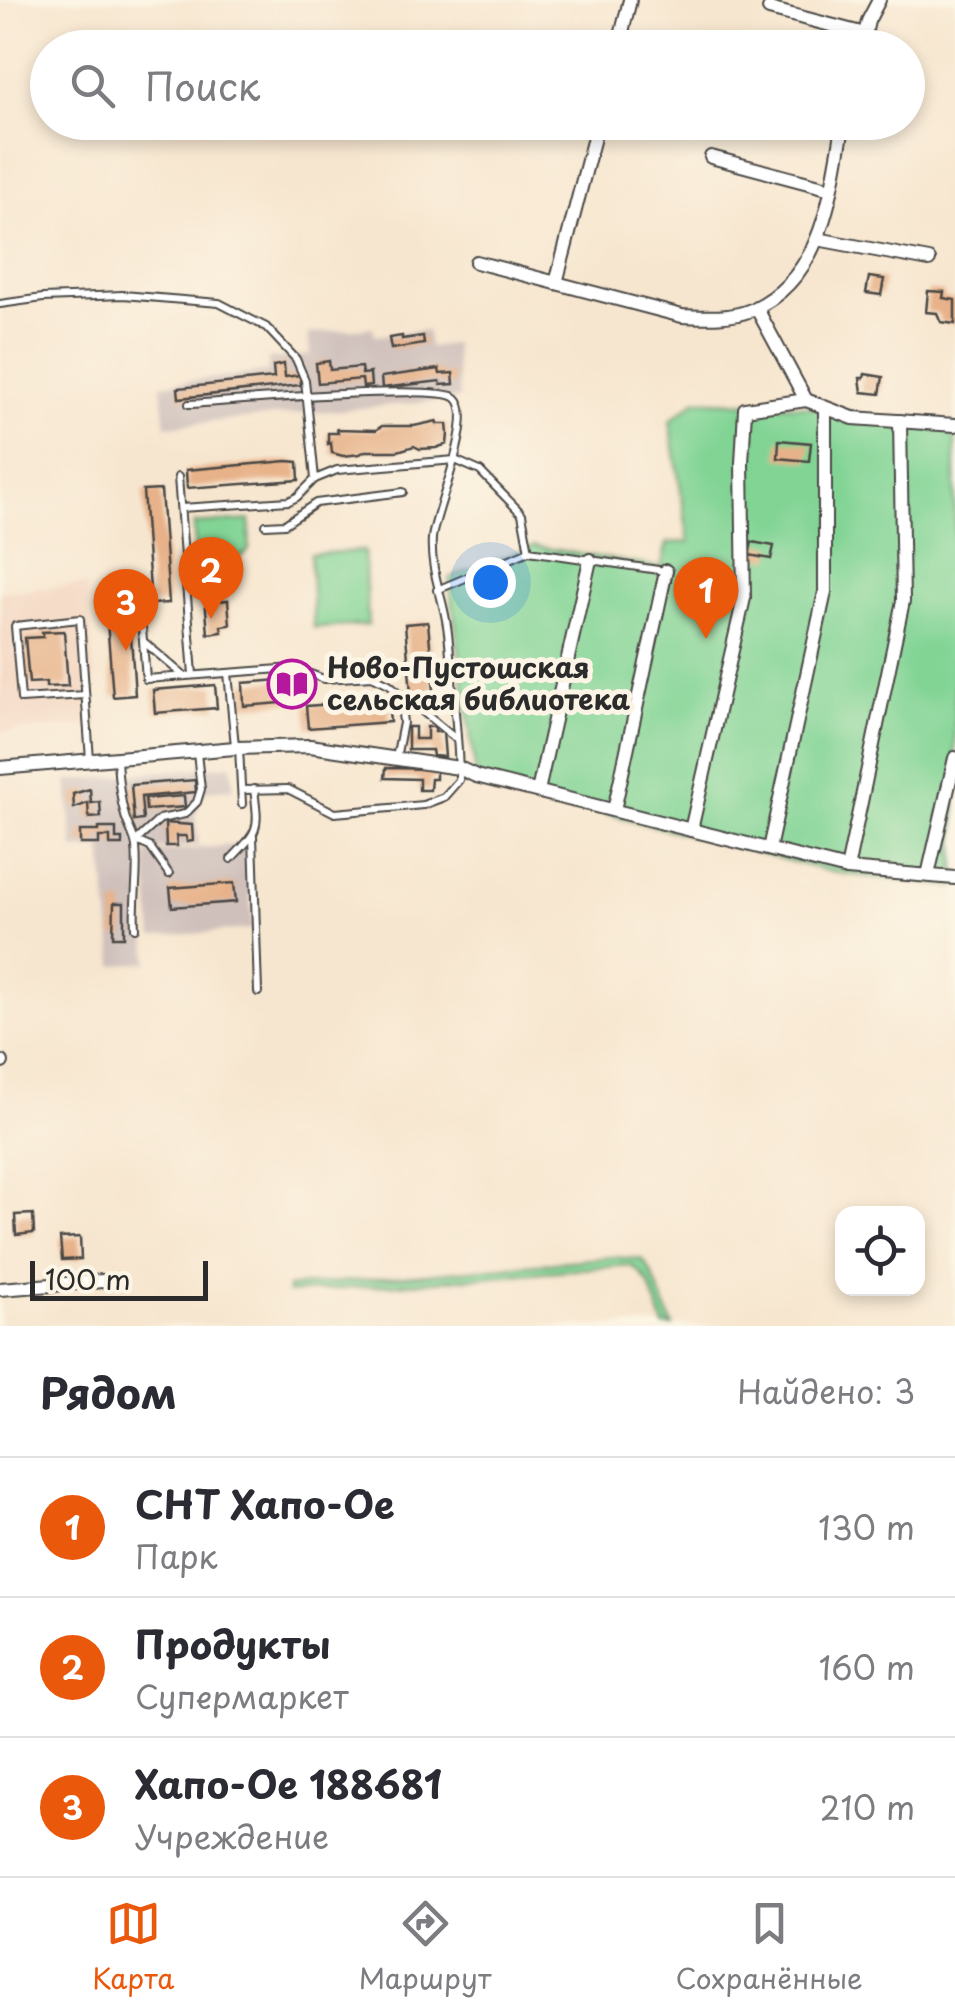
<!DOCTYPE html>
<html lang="ru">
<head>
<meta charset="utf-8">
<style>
	:root { --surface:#fff; --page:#f7f7f7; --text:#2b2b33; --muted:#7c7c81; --line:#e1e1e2; --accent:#ea580c }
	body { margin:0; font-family:"Playpen Sans",sans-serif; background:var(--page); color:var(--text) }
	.controls { position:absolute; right:30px; bottom:30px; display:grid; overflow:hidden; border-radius:20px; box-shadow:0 5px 15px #0003 }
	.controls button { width:90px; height:90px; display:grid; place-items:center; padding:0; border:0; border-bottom:2px solid var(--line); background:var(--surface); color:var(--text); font:50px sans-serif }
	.scale { position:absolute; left:30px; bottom:25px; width:178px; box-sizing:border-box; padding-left:10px; border:5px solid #2b2b2b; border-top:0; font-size:28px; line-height:35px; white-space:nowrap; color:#2b2b2b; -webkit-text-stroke:8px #fcf5e5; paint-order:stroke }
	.you { position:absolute; left:490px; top:582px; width:35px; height:35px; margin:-25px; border:8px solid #fff; border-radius:50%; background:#1a73e8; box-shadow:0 0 0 15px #1a73e833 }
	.badge { display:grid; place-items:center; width:65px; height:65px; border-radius:50%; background:var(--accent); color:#fff; font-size:32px; font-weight:700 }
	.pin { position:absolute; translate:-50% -82px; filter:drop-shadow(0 2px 5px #0008) }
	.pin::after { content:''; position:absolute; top:52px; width:35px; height:30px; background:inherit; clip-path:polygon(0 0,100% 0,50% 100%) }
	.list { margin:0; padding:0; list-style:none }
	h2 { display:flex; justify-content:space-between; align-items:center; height:130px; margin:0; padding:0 40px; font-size:42px }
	h2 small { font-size:32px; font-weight:400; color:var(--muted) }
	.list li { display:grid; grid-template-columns:65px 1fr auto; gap:30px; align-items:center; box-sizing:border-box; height:140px; padding:0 40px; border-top:2px solid var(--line) }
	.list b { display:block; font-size:38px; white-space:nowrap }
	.list p { margin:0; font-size:32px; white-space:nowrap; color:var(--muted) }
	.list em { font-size:32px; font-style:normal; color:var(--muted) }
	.icon { flex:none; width:55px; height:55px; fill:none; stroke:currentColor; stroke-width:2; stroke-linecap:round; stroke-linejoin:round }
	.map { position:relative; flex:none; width:955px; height:1326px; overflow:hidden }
	.search { position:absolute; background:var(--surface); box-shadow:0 5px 15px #0003; left:30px; right:30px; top:30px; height:110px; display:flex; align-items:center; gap:25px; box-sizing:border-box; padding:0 35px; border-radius:55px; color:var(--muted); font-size:38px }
	.sheet { height:550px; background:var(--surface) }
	nav { display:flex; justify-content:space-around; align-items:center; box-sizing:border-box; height:140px; border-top:2px solid var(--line); background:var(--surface); font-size:28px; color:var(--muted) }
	nav a { display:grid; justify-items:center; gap:5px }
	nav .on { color:var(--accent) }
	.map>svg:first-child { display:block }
</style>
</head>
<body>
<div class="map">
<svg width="955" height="1326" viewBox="0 0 955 1326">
	<rect width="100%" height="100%" fill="#fcf5e5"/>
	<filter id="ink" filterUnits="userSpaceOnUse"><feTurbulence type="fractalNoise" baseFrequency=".01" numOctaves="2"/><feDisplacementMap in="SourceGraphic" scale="20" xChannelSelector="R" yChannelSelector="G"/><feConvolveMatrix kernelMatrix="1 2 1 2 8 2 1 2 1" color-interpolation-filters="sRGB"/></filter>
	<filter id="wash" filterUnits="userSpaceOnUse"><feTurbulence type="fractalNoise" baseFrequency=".0048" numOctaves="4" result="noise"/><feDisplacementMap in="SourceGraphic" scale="40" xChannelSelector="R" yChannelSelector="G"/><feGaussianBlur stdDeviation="2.25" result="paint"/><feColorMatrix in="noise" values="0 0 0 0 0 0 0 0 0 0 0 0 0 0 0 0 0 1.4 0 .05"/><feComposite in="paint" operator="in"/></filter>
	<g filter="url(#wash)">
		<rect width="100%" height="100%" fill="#f7e6cf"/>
		<path fill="#f3d4bf" d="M 87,585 L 98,725 L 0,732 L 0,592 Z"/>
		<g fill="#cfc0bb">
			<path d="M 373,327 L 375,336 L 427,330 L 429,347 L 454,344 L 459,399 L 166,426 L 161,384 L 268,372 L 268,359 L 310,355 L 308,334 Z"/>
			<path d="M 231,765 L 234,788 L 206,791 L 195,815 L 199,845 L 138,851 L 149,962 L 114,966 L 102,848 L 74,850 L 67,781 Z"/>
			<path d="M 246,844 L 253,929 L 153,937 L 146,853 Z"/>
		</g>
		<g fill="#82d495" stroke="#568060" stroke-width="2.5">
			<path d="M 696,400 L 805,406 L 955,429 L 955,887 L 832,872 L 536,795 L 477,783 L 449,578 L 534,546 L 661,568 L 667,543 L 689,542 L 670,421 Z"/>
			<path d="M 250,520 L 249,550 L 236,560 L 195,562 L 194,524 Z"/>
			<path d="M 364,551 L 368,625 L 314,628 L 310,554 Z"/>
			<path d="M 614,1257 L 643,1260 L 652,1274 L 673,1326 L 664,1326 C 656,1305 651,1274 629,1265 L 288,1293 L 288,1287 Z"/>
		</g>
		<g id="blocks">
			<g fill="#e7b289">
				<path d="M 869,277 L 884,279 L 881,295 L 866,293 Z"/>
				<path d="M 928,291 L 944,292 L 943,298 L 955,300 L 955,324 L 941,322 L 937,313 L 926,312 Z"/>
				<path d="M 402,336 L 402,339 L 423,336 L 424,344 L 391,349 L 389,338 Z"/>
				<path d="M 329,361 L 330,370 L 361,367 L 362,374 L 370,373 L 371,386 L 363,387 L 362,379 L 318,383 L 316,363 Z"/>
				<path d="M 284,364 L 285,377 L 300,375 L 301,385 L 179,398 L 178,388 L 274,378 L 273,366 Z"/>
				<path d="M 439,369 L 440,374 L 453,373 L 454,384 L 441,385 L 440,381 L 382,388 L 381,377 Z"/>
				<path d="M 865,374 L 883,377 L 880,394 L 862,392 L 860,378 L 864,378 Z"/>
				<path d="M 437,421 L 437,424 L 447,424 L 448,434 L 447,444 L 436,448 L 420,449 L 414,446 L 398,451 L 365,451 L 360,454 L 343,456 L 332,453 L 331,443 L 328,444 L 328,433 L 338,433 L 337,429 L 376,430 L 382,426 L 414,426 Z"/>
				<path d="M 779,440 L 811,443 L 809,461 L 778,458 Z"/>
				<path d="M 287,461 L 298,462 L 299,480 L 187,488 L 186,470 Z"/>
				<path d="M 161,490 L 169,603 L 151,604 L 143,491 Z"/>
				<path d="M 752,542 L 774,546 L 771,559 L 749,555 Z"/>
				<path d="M 218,596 L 219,601 L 228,600 L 230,625 L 221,626 L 222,632 L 208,634 L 205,597 Z"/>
				<path d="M 129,607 L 135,695 L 113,697 L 106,608 Z"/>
				<path d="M 428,622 L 434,691 L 411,693 L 405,624 Z"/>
				<path d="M 64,631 L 68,686 L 46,687 L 46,682 L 29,683 L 25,638 L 43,637 L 42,632 Z"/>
				<path d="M 304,678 L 306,701 L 244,706 L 243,683 Z"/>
				<path d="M 215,685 L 217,708 L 155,713 L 153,690 Z"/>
				<path d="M 388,700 L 390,722 L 308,728 L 306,706 Z"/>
				<path d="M 408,727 L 415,727 L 415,739 L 427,739 L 427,727 L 435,727 L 435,732 L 443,732 L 445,757 L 433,756 L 432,750 L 408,750 Z"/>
				<path d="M 386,768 L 436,769 L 436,779 L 431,779 L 430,790 L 419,790 L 419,779 L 385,778 Z"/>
				<path d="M 195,780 L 196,792 L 141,797 L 143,820 L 134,821 L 131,785 Z"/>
				<path d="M 90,789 L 91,803 L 100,802 L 101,817 L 89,818 L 88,803 L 74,808 L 73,794 Z"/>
				<path d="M 184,796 L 185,807 L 146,810 L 145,799 Z"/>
				<path d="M 165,823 L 192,825 L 193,841 L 187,842 L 186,836 L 176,836 L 177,846 L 166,846 Z"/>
				<path d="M 99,828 L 116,828 L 116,839 L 122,839 L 122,845 L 110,845 L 110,837 L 99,837 L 99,844 L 80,844 L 80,831 L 99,831 Z"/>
				<path d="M 234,883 L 236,902 L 172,907 L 170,888 Z"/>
				<path d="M 114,903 L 124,903 L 124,937 L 113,937 Z"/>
				<path d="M 33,1214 L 34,1233 L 16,1235 L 15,1215 Z"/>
				<path d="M 80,1237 L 81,1259 L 62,1260 L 60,1238 Z"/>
			</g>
		</g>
	</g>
	<g filter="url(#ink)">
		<use href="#blocks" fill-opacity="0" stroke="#4a4744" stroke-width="2.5"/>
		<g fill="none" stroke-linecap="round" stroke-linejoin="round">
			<g stroke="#4a4744" stroke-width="10">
				<g id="service">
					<path d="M 0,304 L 43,298 L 123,295 L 219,303 L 266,327 L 296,359 L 305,380 L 315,479"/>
					<path d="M 189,404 C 224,402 438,383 456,398 C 477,416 435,511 432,538 C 430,568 441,592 446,620 C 450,640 450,661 452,681 C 455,714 459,747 459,780 L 444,797 L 423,805 L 335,813 L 288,789 L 242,790"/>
					<path d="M 178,477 L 193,675"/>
					<path d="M 181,508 L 289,501 L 297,497 L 315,479 L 337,470 L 455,460 L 480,471 L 522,514 L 529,551"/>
					<path d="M 266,525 L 285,524 L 316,503 L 403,492"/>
					<path d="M 437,590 L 529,551 L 665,571"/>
					<path d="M 141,615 L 146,679 L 294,668 L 324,679 L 372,676 L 389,684 L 456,739"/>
					<path d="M 144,642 L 184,676"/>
					<path d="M 228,673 L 235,746"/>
					<path d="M 85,695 L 21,699 L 15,626 L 80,619 L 90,760"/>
					<path d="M 239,748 L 242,804"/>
					<path d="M 396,758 L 403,723 L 400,694"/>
					<path d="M 117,760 C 118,779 120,798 125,816 C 128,827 135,836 136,847 C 139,874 133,900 135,928"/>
					<path d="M 253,836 L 258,992"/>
					<path d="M 231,859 C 260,829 259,830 254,789"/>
					<path d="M 169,874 L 150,847 L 136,841 L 160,819 L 185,814 L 197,802 L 201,789 L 197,753"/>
				</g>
			</g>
			<g stroke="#4a4744" stroke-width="16">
				<g id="minor">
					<path d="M 769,9 L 865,34"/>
					<path d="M 618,48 L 630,0"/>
					<path d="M 862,48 L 868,21 L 879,0"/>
					<path d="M 711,157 L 831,189"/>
					<path d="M 817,239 L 929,260"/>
					<path d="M 476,262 L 682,316 C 704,317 730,319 751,310 C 825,278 831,190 844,122"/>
					<path d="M 556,283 L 598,122"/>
					<path d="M 756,307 L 806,400 L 853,418 L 955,425"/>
					<path d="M 0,768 L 235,748 L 310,746 L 459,768 L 476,776 L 847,869 L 955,878"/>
					<path d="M 538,791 L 590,560"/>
					<path d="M 614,810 L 666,571"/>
					<path d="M 691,830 L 744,598 L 742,463 L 745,409 L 806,400"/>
					<path d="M 769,849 L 825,592 L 825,409"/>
					<path d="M 847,869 L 903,601 L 900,421"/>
					<path d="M 928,875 L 955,758"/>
					<path d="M 0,1062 L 2,1062"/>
					<path d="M 0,1289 L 103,1281"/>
				</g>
			</g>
			<use href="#service" stroke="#fff" stroke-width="6"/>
			<use href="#minor" stroke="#fff" stroke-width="12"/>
		</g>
	</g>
	<defs>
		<g id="library-ring" transform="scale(2.5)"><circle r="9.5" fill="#fcf5e5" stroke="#b5179e" stroke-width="1.5"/><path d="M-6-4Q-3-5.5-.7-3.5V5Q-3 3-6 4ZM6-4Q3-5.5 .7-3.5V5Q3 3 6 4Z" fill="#b5179e"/></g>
	</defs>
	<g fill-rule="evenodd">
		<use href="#library-ring" x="292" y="684"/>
	</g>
	<g text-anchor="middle" stroke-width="10" stroke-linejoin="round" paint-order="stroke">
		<g font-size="28" font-weight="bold" fill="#2b2b2b" stroke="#fcf5e5" text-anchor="start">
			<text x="327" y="678">Ново-Пустошская<tspan x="327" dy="32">сельская библиотека</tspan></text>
		</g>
	</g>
</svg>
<div class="controls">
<button><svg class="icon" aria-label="locate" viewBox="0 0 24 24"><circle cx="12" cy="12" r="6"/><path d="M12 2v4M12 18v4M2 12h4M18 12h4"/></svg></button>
</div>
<div class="scale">100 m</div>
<div class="you"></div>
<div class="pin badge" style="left:706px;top:639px">1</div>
<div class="pin badge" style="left:211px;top:619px">2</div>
<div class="pin badge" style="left:126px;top:651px">3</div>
<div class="search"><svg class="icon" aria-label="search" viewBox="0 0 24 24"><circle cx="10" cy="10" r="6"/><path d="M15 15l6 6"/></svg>Поиск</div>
</div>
<section class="sheet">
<h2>Рядом<small>Найдено: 3</small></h2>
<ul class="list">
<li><span class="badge">1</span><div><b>СНТ Хапо-Ое</b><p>Парк</p></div><em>130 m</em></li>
<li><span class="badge">2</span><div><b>Продукты</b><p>Супермаркет</p></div><em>160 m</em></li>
<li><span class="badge">3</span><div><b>Хапо-Ое 188681</b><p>Учреждение</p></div><em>210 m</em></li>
</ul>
</section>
<nav>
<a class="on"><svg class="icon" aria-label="map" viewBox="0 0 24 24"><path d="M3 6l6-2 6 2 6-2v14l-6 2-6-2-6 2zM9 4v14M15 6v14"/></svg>Карта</a>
<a><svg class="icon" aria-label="directions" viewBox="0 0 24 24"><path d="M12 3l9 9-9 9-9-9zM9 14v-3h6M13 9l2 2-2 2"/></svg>Маршрут</a>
<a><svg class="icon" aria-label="saved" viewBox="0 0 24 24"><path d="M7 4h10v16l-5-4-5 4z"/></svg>Сохранённые</a>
</nav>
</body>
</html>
